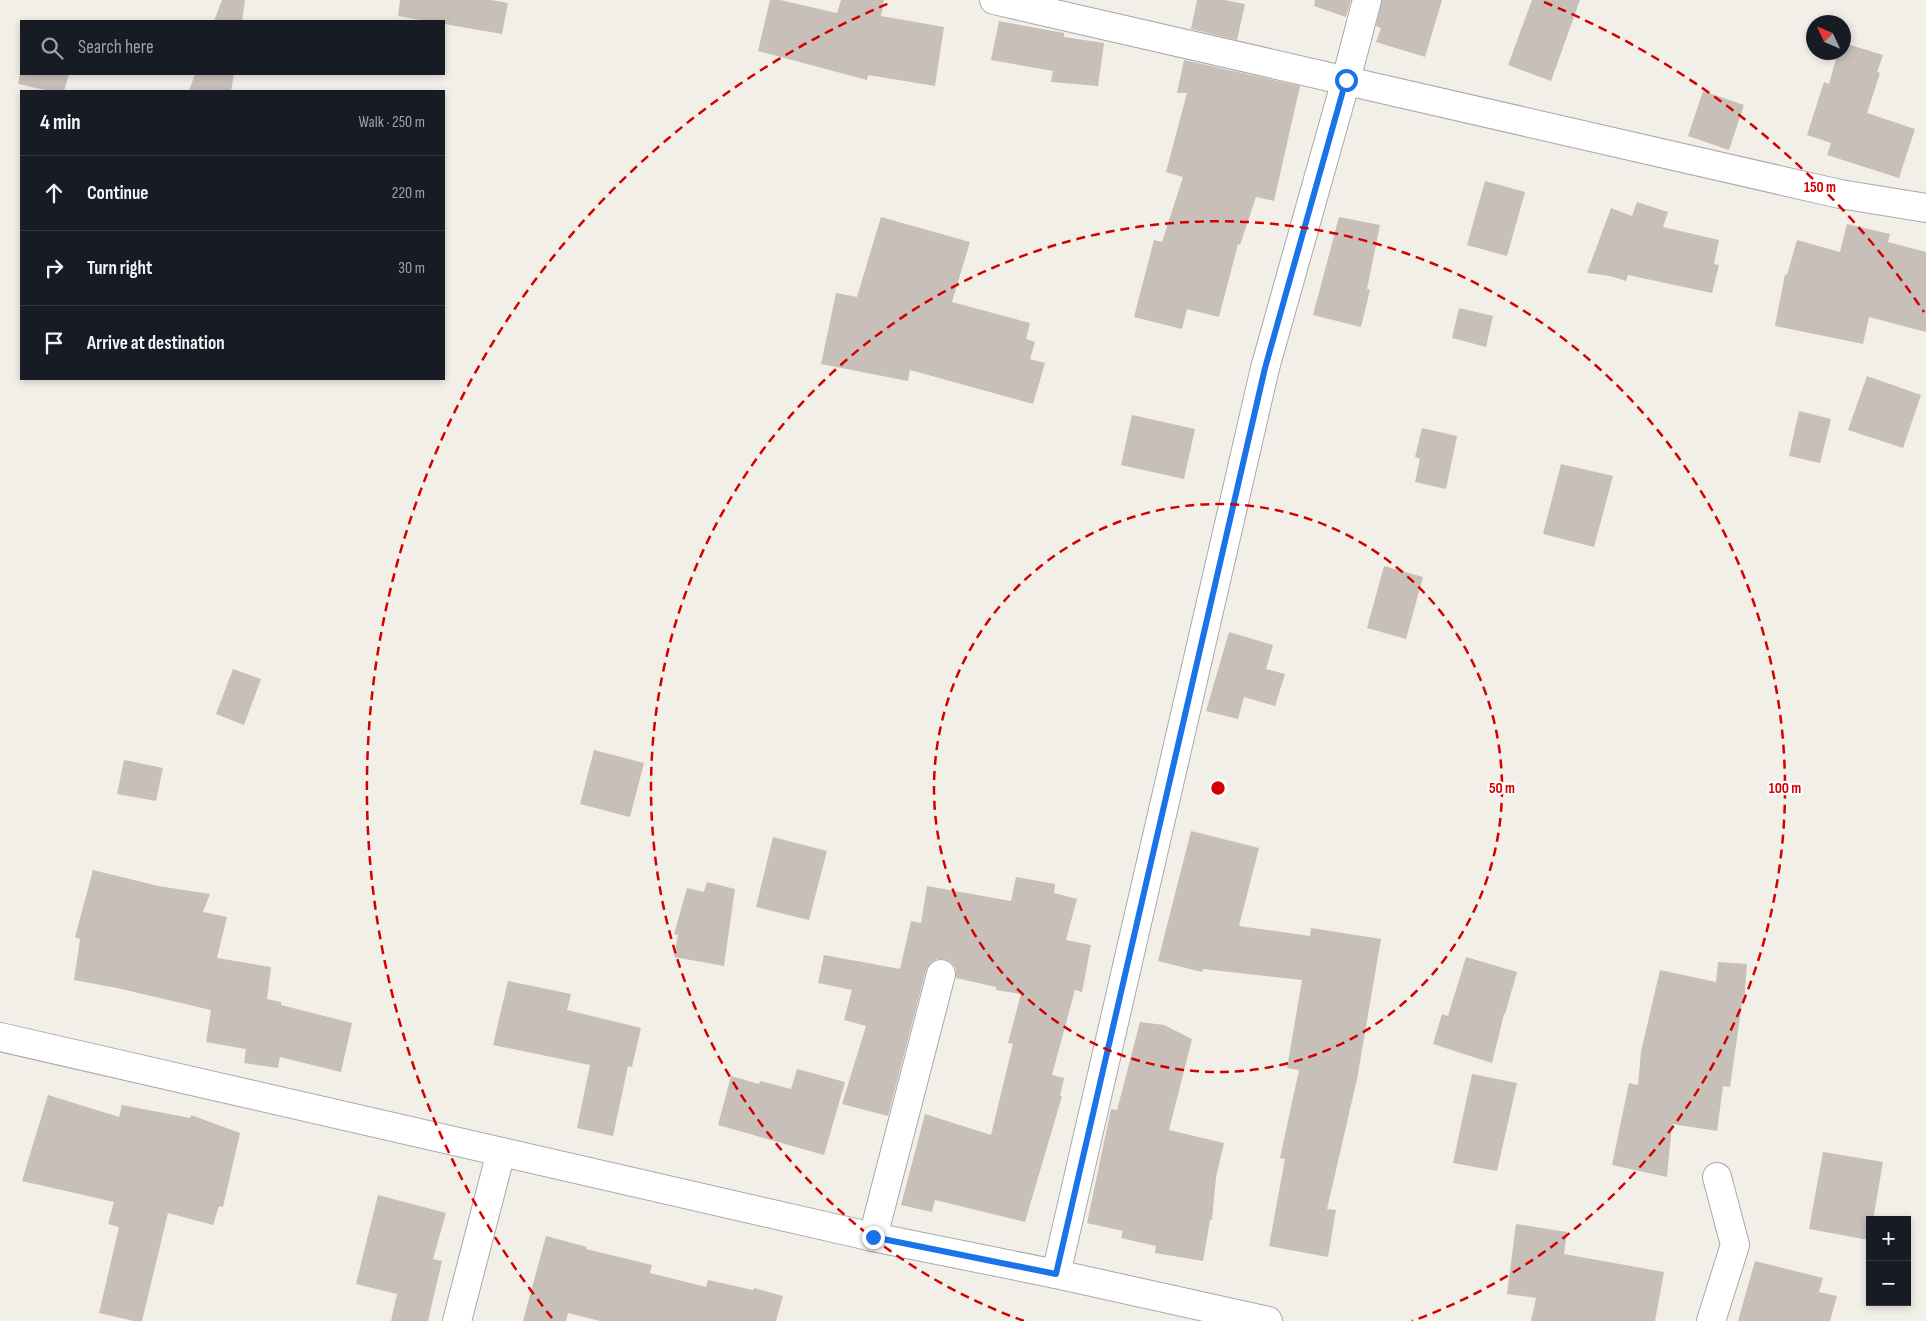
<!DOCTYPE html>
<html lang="en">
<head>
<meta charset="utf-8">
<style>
	:root { --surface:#171b24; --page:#20242c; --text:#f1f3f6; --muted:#9ea1a6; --line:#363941 }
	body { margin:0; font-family:"Sofia Sans Condensed",sans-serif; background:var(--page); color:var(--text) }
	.controls { position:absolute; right:15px; bottom:15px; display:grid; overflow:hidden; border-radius:0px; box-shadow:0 2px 8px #0003 }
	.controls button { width:45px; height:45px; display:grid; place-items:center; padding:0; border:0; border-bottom:1px solid var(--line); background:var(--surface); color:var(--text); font:25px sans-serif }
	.compass { position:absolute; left:1806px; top:15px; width:45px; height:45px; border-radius:50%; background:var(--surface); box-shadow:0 2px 8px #0003; rotate:314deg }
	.stop { position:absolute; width:15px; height:15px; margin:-11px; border:4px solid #1a73e8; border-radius:50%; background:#fff }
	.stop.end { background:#1a73e8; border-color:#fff; box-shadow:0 1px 5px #0008 }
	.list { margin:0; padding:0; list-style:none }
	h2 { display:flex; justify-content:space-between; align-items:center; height:65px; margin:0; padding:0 20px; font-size:21px }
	h2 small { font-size:16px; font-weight:400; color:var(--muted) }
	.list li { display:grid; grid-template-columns:32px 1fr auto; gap:15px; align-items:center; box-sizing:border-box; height:75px; padding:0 20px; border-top:1px solid var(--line) }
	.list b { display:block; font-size:19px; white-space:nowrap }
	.list em { font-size:16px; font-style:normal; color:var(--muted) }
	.icon { flex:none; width:28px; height:28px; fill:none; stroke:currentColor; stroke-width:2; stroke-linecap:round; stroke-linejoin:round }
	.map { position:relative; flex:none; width:1926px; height:1321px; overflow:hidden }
	.search { position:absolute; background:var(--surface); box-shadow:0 2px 8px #0003; left:20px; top:20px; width:425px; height:55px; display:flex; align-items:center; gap:12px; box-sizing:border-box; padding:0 18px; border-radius:0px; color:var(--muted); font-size:19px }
	.panel { position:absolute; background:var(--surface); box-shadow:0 2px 8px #0003; left:20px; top:90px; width:425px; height:290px; border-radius:0px }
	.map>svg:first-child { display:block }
</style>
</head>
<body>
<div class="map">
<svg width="1926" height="1321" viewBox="0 0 1926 1321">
	<rect width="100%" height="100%" fill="#f2efe9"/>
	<g fill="#c7bfb8">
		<path d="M 222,0 L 245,0 L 242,21 L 214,21 Z"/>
		<path d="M 400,0 L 491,0 L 508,3 L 502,34 L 444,24 L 444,21 L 427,21 L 398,16 Z"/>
		<path d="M 770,0 L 780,0 L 837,13 L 841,0 L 884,0 L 881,16 L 944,27 L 935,86 L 868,75 L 867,80 L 758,51 Z"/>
		<path d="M 1197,0 L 1224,0 L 1245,4 L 1237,40 L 1191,29 Z"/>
		<path d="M 1315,0 L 1351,0 L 1346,17 L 1314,6 Z"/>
		<path d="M 1382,0 L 1442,0 L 1425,57 L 1376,42 L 1381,28 L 1376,26 Z"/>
		<path d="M 1532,0 L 1580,0 L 1551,81 L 1508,65 Z"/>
		<path d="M 999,21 L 1064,33 L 1064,37 L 1104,43 L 1098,86 L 1051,82 L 1053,71 L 991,60 Z"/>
		<path d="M 1844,43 L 1883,55 L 1877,72 L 1880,73 L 1867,113 L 1915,129 L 1899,178 L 1827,155 L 1831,143 L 1807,135 L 1824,82 L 1829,84 L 1838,52 L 1844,52 Z"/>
		<path d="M 1184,60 L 1300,86 L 1274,201 L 1256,197 L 1240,245 L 1238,244 L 1219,317 L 1187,309 L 1182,329 L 1134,317 L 1154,240 L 1162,242 L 1183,177 L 1166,172 L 1187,93 L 1177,93 Z"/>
		<path d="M 21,69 L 21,74 L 69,74 L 64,91 L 50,91 L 18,84 Z"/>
		<path d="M 195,74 L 234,74 L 231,91 L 189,91 Z"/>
		<path d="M 1703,91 L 1744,105 L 1729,150 L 1688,136 Z"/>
		<path d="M 1485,181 L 1525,192 L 1507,256 L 1467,245 Z"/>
		<path d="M 1637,202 L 1668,212 L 1663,227 L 1719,240 L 1714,264 L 1719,265 L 1712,293 L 1628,275 L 1626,281 L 1610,276 L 1587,273 L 1611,208 L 1632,216 Z"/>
		<path d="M 881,217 L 970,242 L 952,302 L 1030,323 L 1026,339 L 1035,342 L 1030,359 L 1045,363 L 1033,404 L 910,370 L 908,381 L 821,364 L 836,293 L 857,297 Z"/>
		<path d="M 1339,217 L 1380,225 L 1367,289 L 1370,290 L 1361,327 L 1313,315 Z"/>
		<path d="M 1847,224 L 1890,234 L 1888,242 L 1926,252 L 1926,332 L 1869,317 L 1863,344 L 1775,326 L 1785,274 L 1787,275 L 1797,240 L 1840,252 Z"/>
		<path d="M 1459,308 L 1493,316 L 1486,347 L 1452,338 Z"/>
		<path d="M 1867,376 L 1921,395 L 1903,448 L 1848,430 Z"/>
		<path d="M 1799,411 L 1831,419 L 1820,463 L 1789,456 Z"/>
		<path d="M 1132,415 L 1195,429 L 1184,479 L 1121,465 Z"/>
		<path d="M 1422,428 L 1457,436 L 1446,489 L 1415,482 L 1420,459 L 1415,457 Z"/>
		<path d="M 1561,464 L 1613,476 L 1594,547 L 1543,534 Z"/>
		<path d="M 1384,566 L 1423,577 L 1406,639 L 1367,628 Z"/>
		<path d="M 1229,632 L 1273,645 L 1266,669 L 1285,674 L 1275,706 L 1244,697 L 1238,719 L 1206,711 Z"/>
		<path d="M 233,669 L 261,679 L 244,725 L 216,714 Z"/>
		<path d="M 594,750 L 644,763 L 630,817 L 580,804 Z"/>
		<path d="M 124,760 L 163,768 L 156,801 L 117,794 Z"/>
		<path d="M 1191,831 L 1259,848 L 1239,926 L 1310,936 L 1311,928 L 1381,939 L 1357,1079 L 1327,1209 L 1336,1210 L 1328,1257 L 1269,1246 L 1285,1159 L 1280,1158 L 1299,1070 L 1287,1068 L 1302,980 L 1203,969 L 1202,972 L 1158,961 Z"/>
		<path d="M 773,837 L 827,851 L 809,920 L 756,907 Z"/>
		<path d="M 93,870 L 158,886 L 210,894 L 203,912 L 227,917 L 217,958 L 271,967 L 267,999 L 281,1002 L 281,1005 L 352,1023 L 341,1072 L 280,1057 L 278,1068 L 244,1063 L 246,1049 L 206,1042 L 211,1010 L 117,988 L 74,980 L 80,939 L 75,937 Z"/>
		<path d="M 1016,877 L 1055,884 L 1054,893 L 1077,899 L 1066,940 L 1091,945 L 1082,992 L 1075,990 L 1052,1075 L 1064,1078 L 1060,1096 L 1062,1096 L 1025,1222 L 935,1200 L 932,1212 L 901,1205 L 925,1114 L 991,1135 L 1013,1044 L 1008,1043 L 1021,994 L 996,990 L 996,987 L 956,978 L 956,969 L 952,963 L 945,959 L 937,959 L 930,963 L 926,970 L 888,1116 L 842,1104 L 866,1026 L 844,1020 L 852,990 L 818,983 L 824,955 L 900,969 L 911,921 L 921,923 L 927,886 L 1011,901 Z"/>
		<path d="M 707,882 L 735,889 L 724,966 L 674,957 L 678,935 L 674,934 L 687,888 L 704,892 Z"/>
		<path d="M 1466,957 L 1517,972 L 1505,1014 L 1504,1014 L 1492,1063 L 1433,1044 L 1442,1014 L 1448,1016 Z"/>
		<path d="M 1718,962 L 1747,964 L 1744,1003 L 1742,1003 L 1730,1087 L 1723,1086 L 1717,1131 L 1672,1124 L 1667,1177 L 1612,1165 L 1629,1083 L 1638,1085 L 1641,1052 L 1660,970 L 1716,982 Z"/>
		<path d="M 508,981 L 571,994 L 567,1010 L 641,1028 L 632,1067 L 628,1066 L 613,1136 L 577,1128 L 590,1065 L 493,1045 Z"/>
		<path d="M 1140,1022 L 1164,1025 L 1192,1039 L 1169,1130 L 1224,1143 L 1216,1177 L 1212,1220 L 1210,1220 L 1203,1261 L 1155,1253 L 1156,1246 L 1121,1238 L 1123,1231 L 1087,1223 L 1111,1109 L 1117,1110 Z"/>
		<path d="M 797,1069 L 845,1082 L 824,1155 L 718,1125 L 731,1076 L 759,1084 L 760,1081 L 791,1089 Z"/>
		<path d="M 1472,1074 L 1517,1083 L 1497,1171 L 1453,1163 Z"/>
		<path d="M 48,1095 L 119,1117 L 122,1105 L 190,1118 L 191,1115 L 240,1133 L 223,1207 L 219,1206 L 213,1225 L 168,1213 L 142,1321 L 134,1321 L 99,1313 L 119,1227 L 108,1224 L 114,1202 L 22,1181 Z"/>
		<path d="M 1823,1152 L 1883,1162 L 1873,1220 L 1870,1220 L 1869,1240 L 1809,1229 Z"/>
		<path d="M 378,1195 L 446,1213 L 433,1259 L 442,1261 L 428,1321 L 391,1321 L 397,1294 L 356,1284 Z"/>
		<path d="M 1516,1224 L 1567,1232 L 1564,1254 L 1664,1272 L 1655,1321 L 1531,1321 L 1536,1298 L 1507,1294 Z"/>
		<path d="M 546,1236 L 587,1247 L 586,1249 L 652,1265 L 650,1273 L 706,1287 L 708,1280 L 753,1290 L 754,1288 L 783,1296 L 776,1321 L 600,1321 L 568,1313 L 566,1321 L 523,1321 Z"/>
		<path d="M 1755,1261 L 1823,1278 L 1819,1292 L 1837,1296 L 1830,1321 L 1738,1321 Z"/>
	</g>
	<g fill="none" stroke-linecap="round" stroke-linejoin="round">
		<g stroke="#a9a9a9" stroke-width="30">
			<g id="minor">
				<path d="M 994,0 L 1840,194 L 1926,208"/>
				<path d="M 873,1237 L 941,974"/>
				<path d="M 1056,1274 L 1265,368 L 1346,80 L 1367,0"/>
				<path d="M 457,1321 L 501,1152"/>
				<path d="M 1711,1321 L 1735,1245 L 1717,1177"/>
			</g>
		</g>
		<g stroke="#a9a9a9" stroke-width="30">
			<path id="tertiary" d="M 0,1037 L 873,1237 L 1056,1274 L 1268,1321"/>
		</g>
		<use href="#minor" stroke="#fff" stroke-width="28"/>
		<use href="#tertiary" stroke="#fff" stroke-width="28"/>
	</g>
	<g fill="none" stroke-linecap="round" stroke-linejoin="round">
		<path stroke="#1a73e8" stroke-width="6" d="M 873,1237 L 1056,1274 L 1265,368 L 1346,80"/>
	</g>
	<g fill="none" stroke="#d40000" stroke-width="2.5" stroke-dasharray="9 6">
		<circle cx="1218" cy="788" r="284"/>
		<path d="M1024 1321A567 567 0 1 1 1412 1321"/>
		<path d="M552 1318A851 851 0 0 1 892 2M1544 2A851 851 0 0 1 1924 312"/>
	</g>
	<circle cx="1218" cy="788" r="8" fill="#d40000" stroke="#fff" stroke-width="2.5"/>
	<g font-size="15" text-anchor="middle" font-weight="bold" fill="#d40000" stroke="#fff" stroke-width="4.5" stroke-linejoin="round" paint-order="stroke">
		<text x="1820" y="192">150 m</text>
		<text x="1502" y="793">50 m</text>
		<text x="1785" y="793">100 m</text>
	</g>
</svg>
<div class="controls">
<button>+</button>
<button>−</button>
</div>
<svg class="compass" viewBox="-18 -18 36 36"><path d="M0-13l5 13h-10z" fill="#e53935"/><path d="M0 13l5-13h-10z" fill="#9ea1a6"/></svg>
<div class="stop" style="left:1346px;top:80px"></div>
<div class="stop end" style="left:873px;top:1237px"></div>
<div class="search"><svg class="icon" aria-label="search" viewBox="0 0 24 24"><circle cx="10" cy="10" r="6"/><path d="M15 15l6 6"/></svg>Search here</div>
<section class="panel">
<h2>4 min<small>Walk · 250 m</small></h2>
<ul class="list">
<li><svg class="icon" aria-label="ahead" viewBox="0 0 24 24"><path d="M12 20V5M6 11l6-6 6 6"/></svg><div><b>Continue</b></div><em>220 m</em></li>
<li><svg class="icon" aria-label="right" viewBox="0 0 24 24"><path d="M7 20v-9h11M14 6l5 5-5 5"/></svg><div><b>Turn right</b></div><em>30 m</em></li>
<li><svg class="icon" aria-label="arrive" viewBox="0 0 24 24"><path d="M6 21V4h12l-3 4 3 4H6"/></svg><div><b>Arrive at destination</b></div></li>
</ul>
</section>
</div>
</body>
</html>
